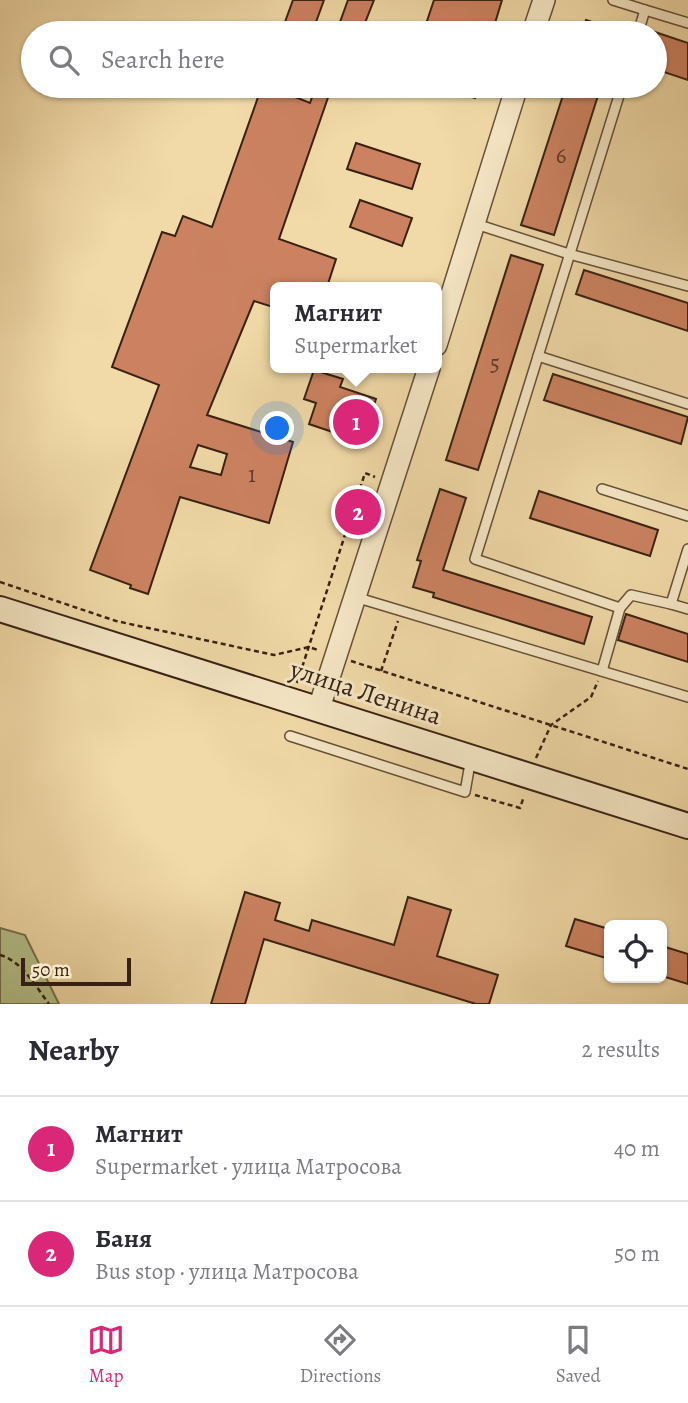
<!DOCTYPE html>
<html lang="en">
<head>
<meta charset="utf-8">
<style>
	:root { --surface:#fff; --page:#f7f7f7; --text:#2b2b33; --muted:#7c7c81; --line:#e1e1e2; --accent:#db2777 }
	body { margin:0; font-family:Alegreya,serif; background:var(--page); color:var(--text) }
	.controls { position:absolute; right:21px; bottom:21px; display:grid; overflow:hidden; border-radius:10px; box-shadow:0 2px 5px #0004 }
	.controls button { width:63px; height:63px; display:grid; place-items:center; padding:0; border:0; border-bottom:2px solid var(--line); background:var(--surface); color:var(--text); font:35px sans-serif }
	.scale { position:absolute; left:21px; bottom:18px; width:110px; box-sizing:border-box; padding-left:7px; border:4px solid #382114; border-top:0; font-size:19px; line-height:24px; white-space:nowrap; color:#382114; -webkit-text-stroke:5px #f6e7c6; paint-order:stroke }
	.you { position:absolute; left:278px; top:429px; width:24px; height:24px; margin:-18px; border:5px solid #fff; border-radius:50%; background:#1a73e8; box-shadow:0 0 0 10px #1a73e833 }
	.badge { display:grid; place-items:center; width:46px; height:46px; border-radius:50%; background:var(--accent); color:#fff; font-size:23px; font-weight:700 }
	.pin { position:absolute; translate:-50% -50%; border:4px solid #fff; box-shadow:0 2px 7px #0006 }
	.popup { position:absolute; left:270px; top:282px; width:172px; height:91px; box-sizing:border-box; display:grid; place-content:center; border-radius:10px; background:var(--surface); filter:drop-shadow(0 2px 5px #0005); font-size:23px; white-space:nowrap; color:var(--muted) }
	.popup b { font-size:26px; color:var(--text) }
	.popup::after { content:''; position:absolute; left:50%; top:100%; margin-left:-14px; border:14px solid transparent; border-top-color:var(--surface) }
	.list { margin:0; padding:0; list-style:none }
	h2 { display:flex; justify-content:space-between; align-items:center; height:91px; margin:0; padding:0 28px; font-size:30px }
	h2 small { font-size:23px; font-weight:400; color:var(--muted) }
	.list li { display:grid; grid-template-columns:46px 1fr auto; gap:21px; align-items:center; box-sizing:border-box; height:105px; padding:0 28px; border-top:2px solid var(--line) }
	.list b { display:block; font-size:26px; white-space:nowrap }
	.list p { margin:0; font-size:23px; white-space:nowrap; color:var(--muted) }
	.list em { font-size:23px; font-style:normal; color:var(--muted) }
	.icon { flex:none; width:38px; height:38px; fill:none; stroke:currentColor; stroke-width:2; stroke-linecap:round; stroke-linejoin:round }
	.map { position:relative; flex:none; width:688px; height:1004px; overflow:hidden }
	.search { position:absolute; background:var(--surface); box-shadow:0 2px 5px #0004; left:21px; right:21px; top:21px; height:77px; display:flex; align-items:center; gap:18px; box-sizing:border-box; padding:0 24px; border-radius:38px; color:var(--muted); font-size:26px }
	.sheet { height:301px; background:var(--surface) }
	nav { display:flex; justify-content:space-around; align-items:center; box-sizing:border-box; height:98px; border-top:2px solid var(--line); background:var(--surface); font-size:19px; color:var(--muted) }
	nav a { display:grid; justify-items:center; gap:4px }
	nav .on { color:var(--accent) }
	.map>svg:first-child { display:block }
</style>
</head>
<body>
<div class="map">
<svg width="688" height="1004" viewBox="0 0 688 1004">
	<rect width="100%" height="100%" fill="#f1daa8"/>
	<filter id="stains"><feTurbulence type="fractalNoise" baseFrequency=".00286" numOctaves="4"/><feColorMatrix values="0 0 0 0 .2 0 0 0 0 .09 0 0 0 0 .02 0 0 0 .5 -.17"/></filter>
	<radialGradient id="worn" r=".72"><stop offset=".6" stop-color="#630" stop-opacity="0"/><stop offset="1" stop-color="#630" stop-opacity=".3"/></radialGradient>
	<path fill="#b4c18b" stroke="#767150" stroke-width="2" d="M 0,928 L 25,935 L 59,1004 L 0,1004 Z"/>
	<g fill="#cc8261" stroke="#382114" stroke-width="2" fill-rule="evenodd">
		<path d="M 293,0 L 324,0 L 312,33 L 281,33 Z"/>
		<path d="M 348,0 L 374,0 L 361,33 L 336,33 Z"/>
		<path d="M 434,0 L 502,0 L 492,33 L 423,33 Z"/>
		<path d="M 586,20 L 619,31 L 619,33 L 582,33 Z"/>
		<path d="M 655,32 L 688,43 L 688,80 L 655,69 Z"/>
		<path d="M 262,86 L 294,86 L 290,95 L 310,103 L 316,86 L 332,86 L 279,239 L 336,259 L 327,287 L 276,287 L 276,308 L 254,301 L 207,415 L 293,442 L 269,523 L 180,497 L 148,594 L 130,588 L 131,585 L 90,570 L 159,385 L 112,367 L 162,232 L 175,236 L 183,216 L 212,227 ZM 198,445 L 227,454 L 221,475 L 190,467 Z"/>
		<path d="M 443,86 L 478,86 L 475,98 L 443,89 Z"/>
		<path d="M 566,86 L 601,86 L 554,235 L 521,225 Z"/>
		<path d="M 356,143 L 420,164 L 412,189 L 347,169 Z"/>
		<path d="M 360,200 L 412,218 L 402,246 L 350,227 Z"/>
		<path d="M 511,255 L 543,265 L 478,470 L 446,460 Z"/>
		<path d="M 584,270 L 688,303 L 688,331 L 576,294 Z"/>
		<path d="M 314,370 L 343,379 L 340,387 L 376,399 L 362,442 L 309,424 L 316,403 L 304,399 Z"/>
		<path d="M 553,374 L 688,417 L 681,444 L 544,400 Z"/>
		<path d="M 440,489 L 466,498 L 443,570 L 592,617 L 584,644 L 433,597 L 434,593 L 413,587 L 421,561 L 417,560 Z"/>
		<path d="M 539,491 L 658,530 L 650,556 L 530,518 Z"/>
		<path d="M 626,614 L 688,634 L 688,662 L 618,640 Z"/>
		<path d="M 245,892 L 280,903 L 275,920 L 309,931 L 312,920 L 394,945 L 408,897 L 451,910 L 437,956 L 498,975 L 489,1004 L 476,1004 L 264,939 L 245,1004 L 211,1004 Z"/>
		<path d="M 575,919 L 609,929 L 609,959 L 566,946 Z"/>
		<path d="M 662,946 L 688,954 L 688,984 L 662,976 Z"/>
	</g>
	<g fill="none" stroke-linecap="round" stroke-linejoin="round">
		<g stroke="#664f39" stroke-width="12">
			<g id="service">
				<path d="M 613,0 L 645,10 L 638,33"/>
				<path d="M 645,10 L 688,23"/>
				<path d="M 476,224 L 569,254 L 688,286"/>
				<path d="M 538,356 L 688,404"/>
				<path d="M 602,489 L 688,516"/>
				<path d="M 355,597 L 688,697"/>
				<path d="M 671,604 L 688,609"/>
				<path d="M 620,608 L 475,559 L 622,86"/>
				<path d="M 602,671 L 620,608 L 631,595 L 671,604 L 688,549"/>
				<path d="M 290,736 L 465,792 L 471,758"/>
			</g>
		</g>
		<g stroke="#664f39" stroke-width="24">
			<g id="tertiary">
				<path d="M 533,33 L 544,0"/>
				<path d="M 436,345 L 517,86"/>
				<path d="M 319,708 L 429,368"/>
			</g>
		</g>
		<g stroke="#382114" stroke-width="28">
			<path id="secondary" d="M 0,609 L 688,826"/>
		</g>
		<g stroke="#382114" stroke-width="2.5" stroke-dasharray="5 3.5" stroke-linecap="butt">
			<path d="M 0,582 L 116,621 L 274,655 L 309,647 L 318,650"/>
			<path d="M 351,661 L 688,769"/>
			<path d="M 381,671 L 398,621"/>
			<path d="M 297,683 L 365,473 L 375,477"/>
			<path d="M 536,758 L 551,725 L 591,697 L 598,681"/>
			<path d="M 475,795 L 520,808 L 524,796"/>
			<path d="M 0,955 C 22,961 36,987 49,1004"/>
		</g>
		<use href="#service" stroke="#f6e7c6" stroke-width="9"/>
		<use href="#tertiary" stroke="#f6e7c6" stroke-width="21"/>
		<use href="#secondary" stroke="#f6e7c6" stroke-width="24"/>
	</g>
	<g text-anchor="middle" stroke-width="6" stroke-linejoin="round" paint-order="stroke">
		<g font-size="23" fill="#5d3927">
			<text x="561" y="163">6</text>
			<text x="495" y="371">5</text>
			<text x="252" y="482">1</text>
		</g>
		<g font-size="26" fill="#382114" stroke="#f6e7c6">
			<text transform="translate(366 692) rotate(18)" y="9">улица Ленина</text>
		</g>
	</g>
	<rect width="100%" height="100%" filter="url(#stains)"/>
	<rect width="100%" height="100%" fill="url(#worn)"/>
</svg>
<div class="controls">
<button><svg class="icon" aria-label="locate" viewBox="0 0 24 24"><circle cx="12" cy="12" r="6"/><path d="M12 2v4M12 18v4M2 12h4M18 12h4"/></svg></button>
</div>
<div class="scale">50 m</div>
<div class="you"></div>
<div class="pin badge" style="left:356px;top:422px">1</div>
<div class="popup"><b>Магнит</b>Supermarket</div>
<div class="pin badge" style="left:358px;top:512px">2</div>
<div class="search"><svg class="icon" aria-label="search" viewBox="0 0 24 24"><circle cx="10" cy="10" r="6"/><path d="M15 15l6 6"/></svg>Search here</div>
</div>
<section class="sheet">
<h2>Nearby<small>2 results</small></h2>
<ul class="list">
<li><span class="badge">1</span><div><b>Магнит</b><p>Supermarket · улица Матросова</p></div><em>40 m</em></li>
<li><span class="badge">2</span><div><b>Баня</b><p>Bus stop · улица Матросова</p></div><em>50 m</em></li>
</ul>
</section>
<nav>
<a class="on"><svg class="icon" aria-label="map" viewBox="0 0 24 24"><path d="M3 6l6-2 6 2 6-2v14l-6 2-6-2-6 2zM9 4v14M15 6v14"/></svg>Map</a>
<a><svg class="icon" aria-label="directions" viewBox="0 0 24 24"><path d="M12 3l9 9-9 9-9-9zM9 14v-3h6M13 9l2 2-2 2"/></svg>Directions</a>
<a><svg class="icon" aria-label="saved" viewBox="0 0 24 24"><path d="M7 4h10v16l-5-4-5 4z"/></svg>Saved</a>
</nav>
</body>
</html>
